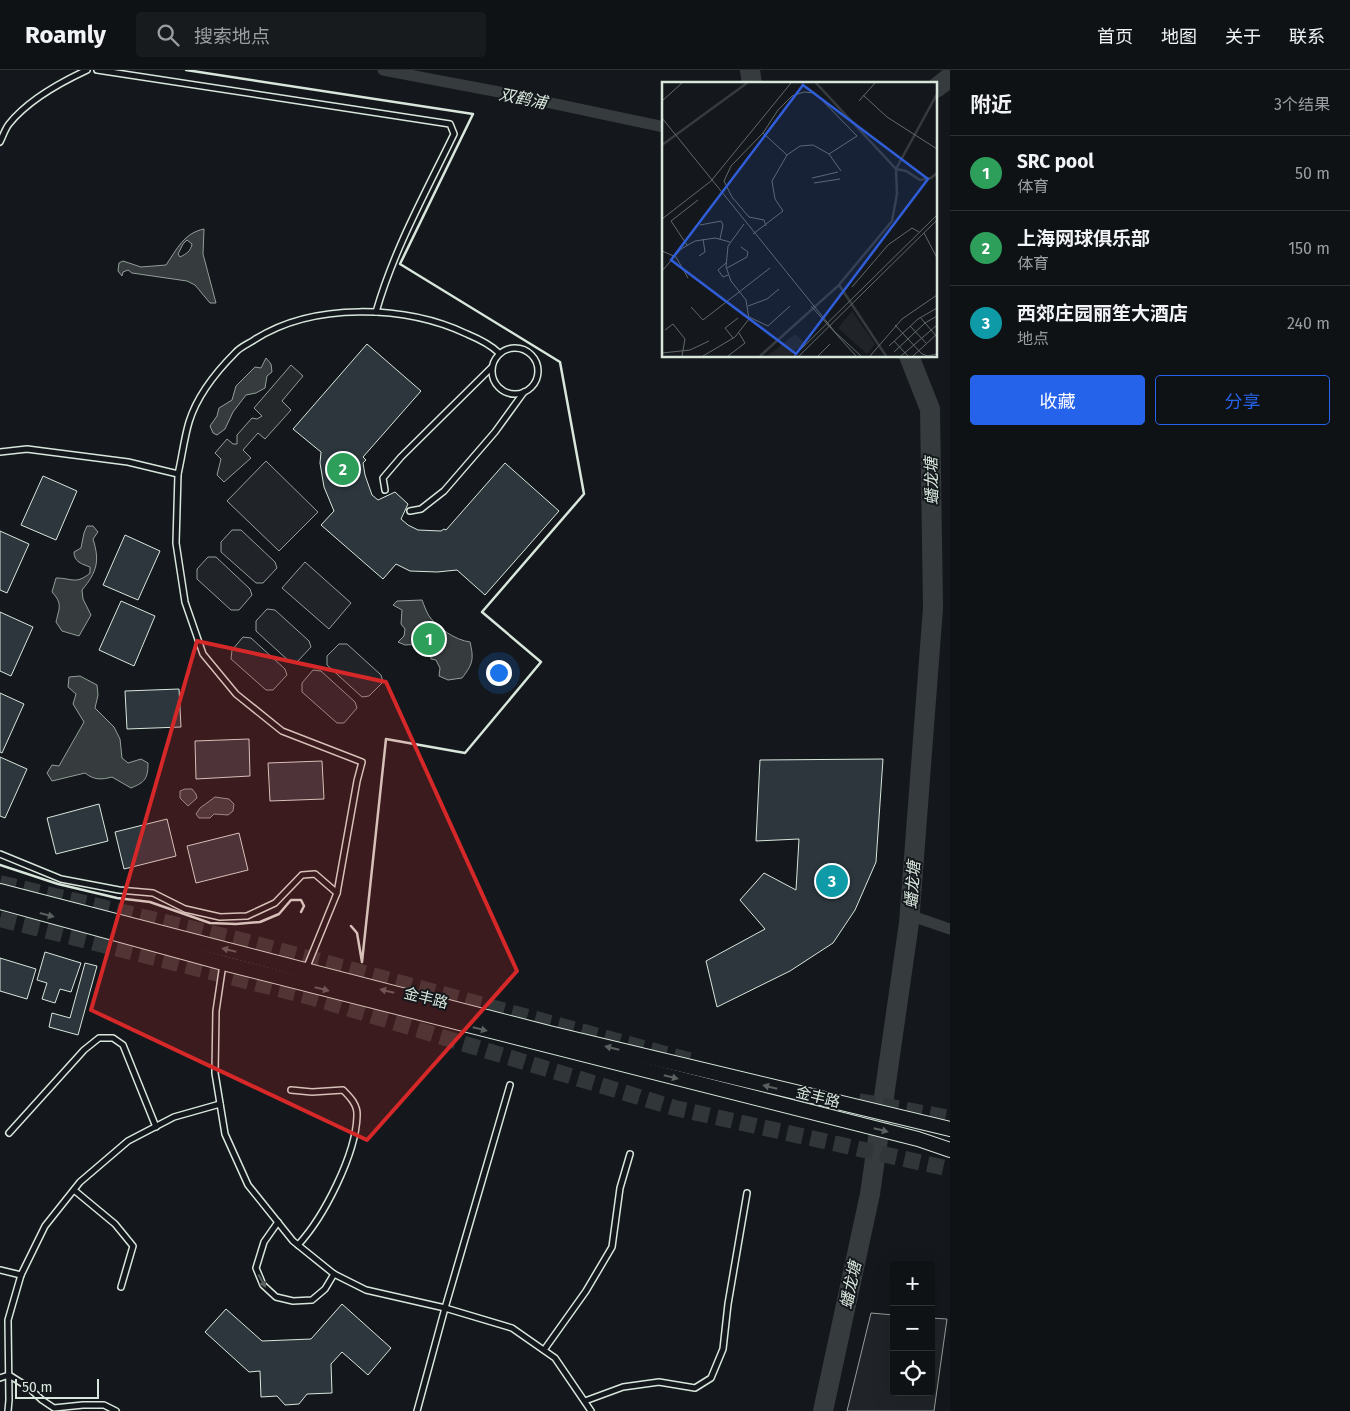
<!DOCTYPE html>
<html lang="zh">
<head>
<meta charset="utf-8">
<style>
	:root { --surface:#0f1215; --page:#181b1e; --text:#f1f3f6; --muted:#9b9ea0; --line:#2f3234; --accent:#2563eb }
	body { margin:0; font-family:"Fira Sans","Noto Sans SC",sans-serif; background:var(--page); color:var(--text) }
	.controls { position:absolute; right:15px; bottom:15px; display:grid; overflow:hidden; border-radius:5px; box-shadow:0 5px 20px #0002 }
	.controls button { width:45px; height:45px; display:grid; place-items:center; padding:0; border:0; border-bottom:1px solid var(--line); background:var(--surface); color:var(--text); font:25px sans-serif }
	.scale { position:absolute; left:15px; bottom:12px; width:84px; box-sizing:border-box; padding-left:5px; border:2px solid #d8e6dc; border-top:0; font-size:14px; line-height:18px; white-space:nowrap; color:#d8e6dc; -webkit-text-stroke:4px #14181c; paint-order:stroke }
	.you { position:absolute; left:498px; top:602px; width:18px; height:18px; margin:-12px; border:4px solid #fff; border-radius:50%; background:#1a73e8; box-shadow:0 0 0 8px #1a73e833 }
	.badge { display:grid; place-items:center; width:32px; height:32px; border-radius:50%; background:var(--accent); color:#fff; font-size:16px; font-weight:700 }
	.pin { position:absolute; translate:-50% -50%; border:2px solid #fff; box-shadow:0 1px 5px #0006 }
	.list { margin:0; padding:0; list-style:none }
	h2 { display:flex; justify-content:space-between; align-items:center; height:65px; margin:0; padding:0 20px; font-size:21px }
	h2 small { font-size:16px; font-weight:400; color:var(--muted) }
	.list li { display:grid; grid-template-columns:32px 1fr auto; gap:15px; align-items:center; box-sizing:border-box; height:75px; padding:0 20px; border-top:1px solid var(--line) }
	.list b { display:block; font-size:19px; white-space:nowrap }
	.list p { margin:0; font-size:16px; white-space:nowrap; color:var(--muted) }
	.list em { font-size:16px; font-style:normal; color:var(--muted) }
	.actions { display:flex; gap:10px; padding:15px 20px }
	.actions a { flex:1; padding:11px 0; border:1px solid var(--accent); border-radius:5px; text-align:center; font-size:18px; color:var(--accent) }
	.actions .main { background:var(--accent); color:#fff }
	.icon { flex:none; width:28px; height:28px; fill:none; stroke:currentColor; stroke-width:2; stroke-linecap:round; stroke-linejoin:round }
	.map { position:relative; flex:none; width:950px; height:1341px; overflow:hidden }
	header { display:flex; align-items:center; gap:30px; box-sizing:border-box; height:70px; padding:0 25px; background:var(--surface); border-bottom:1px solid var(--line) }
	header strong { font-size:24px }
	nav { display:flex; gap:28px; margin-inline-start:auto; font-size:18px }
	.search { width:350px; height:45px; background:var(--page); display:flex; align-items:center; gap:12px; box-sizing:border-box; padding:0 18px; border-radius:5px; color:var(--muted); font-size:19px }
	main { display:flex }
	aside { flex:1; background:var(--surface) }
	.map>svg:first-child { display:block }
</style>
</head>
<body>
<header>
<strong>Roamly</strong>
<div class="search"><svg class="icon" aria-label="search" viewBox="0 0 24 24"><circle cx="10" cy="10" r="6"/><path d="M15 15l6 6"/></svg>搜索地点</div>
<nav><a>首页</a><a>地图</a><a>关于</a><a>联系</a></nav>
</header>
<main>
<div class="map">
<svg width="950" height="1341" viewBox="0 0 950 1341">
	<rect width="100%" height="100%" fill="#14181c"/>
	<g fill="#202428" stroke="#939e99">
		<path d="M 266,391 L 318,442 L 279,481 L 227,431 Z"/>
		<path d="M 232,460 L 241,460 L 275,492 L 277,498 L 263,513 L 256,513 L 221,482 L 221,472 Z"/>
		<path d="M 208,487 L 216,487 L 250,519 L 252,525 L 239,540 L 231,540 L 197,509 L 197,499 Z"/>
		<path d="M 305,492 L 351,533 L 329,559 L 282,518 Z"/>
		<path d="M 267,539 L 275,540 L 309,571 L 311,577 L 297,592 L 290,592 L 256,561 L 256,551 Z"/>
		<path d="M 243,567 L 251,568 L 285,599 L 287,605 L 273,620 L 266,620 L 231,589 L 232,580 Z"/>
		<path d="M 339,574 L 347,574 L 381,605 L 383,612 L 369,626 L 362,627 L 327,595 L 327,586 Z"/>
		<path d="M 313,600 L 321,601 L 355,632 L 357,638 L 344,653 L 337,653 L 302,622 L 302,613 Z"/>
		<path d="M 871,1243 L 894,1245 L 894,1322 L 931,1322 L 931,1248 L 947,1249 L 934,1341 L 847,1341 Z"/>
	</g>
	<path fill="#24282b" stroke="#939e99" d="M 291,295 L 303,306 L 282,331 L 291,340 L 265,369 L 258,363 L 243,380 L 251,388 L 224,412 L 217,405 L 221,389 L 215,383 L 227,369 L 233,374 L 237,374 L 237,365 L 252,348 L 257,349 L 262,346 L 254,338 Z"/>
	<g fill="#363b3e" stroke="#939e99" fill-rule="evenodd">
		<path d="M 204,159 L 203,184 L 216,233 L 210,233 L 195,215 L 187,211 L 132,203 L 128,200 L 123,202 L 122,206 L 118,201 L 119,193 L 123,191 L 141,197 L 166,195 C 177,179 184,163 204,159 ZM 187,170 L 192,174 C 191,181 186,184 180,187 L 178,184 L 183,174 Z"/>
		<path d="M 266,288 L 271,294 L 272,302 L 267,306 L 265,318 L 256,323 L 246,325 L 233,342 L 225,359 L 217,365 L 213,363 L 210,356 L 217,346 L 219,338 L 232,330 L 236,316 L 255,297 L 261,298 Z"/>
		<path d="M 87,456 L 93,456 L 98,462 L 93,469 C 100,491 97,502 82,520 L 83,529 L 91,545 L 79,566 L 62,561 L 56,552 C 59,538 63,534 52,522 L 56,508 C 72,508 76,515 90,503 L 90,497 C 82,494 74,492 74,482 L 81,478 L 84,463 Z"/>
		<path d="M 422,530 C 424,535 426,541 429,546 C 438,558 455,570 470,572 C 474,589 473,594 462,608 L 448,610 L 439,606 L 440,598 L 436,590 L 431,589 L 430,581 L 423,574 L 405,575 L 398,572 L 404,566 L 405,559 L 401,554 L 402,540 L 393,535 L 397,531 Z"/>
		<path d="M 80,606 L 97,615 L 98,625 L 95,638 L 114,657 L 120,669 L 122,688 L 128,693 L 141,689 L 148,693 C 148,709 145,712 131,718 L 112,707 C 101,710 94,710 85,703 L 52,711 L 47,703 L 52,695 L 59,696 L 84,652 L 73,634 L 76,624 L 68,617 L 69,607 Z"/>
		<path d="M 185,719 L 192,719 L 196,724 L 197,728 L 188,736 L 180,728 L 180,721 Z"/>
		<path d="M 215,727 L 229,729 L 234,734 L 233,741 L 228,745 L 214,744 L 210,748 L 199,748 L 196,744 L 200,738 Z"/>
	</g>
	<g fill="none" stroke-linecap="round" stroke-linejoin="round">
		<g stroke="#363b3e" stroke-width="11">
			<path d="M 383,0 L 494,21 L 664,57"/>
			<path d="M 909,845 L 950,859"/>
		</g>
		<g stroke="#363b3e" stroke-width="20">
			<path d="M 750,0 L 752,14"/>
			<path d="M 936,18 L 950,7"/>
			<path d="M 823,1341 L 870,1124 L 909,853 L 933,538 L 930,339 L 909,286"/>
		</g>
	</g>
	<g fill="#2c363c" stroke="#d8e6dc">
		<path d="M 367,274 L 421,321 L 363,387 L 366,390 L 363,393 L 365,405 L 372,425 L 378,430 L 395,422 L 408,434 L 401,449 L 408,455 L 418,460 L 441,461 L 444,459 L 446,460 L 505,393 L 559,441 L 485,525 L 457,500 L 437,502 L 410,501 L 396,494 L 383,509 L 321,455 L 334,441 L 324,417 L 320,393 L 321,382 L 293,359 Z"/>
		<path d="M 43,406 L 77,421 L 56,470 L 21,455 Z"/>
		<path d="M 0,461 L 29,474 L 7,523 L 0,520 Z"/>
		<path d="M 125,465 L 160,481 L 138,530 L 103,515 Z"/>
		<path d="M 121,531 L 155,546 L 134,596 L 99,580 Z"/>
		<path d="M 0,542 L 33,557 L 11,606 L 0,601 Z"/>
		<path d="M 179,619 L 181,657 L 127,659 L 125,621 Z"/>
		<path d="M 0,623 L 24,634 L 2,683 L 0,682 Z"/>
		<path d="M 249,669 L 250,706 L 196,709 L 195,671 Z"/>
		<path d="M 0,687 L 27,699 L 5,748 L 0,746 Z"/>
		<path d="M 883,689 L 876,792 L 855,840 L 833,873 L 790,901 L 717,937 L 706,891 L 765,859 L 740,830 L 764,803 L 796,820 L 799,769 L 756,771 L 760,690 Z"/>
		<path d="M 322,691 L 324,729 L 270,731 L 268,693 Z"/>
		<path d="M 99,734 L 108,771 L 56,784 L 47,748 Z"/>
		<path d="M 167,749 L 176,786 L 124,799 L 115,762 Z"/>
		<path d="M 239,763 L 248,800 L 196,813 L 187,776 Z"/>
		<path d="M 45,882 L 81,893 L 71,922 L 60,919 L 55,933 L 42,929 L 47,913 L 37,910 Z"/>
		<path d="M 0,888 L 36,899 L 27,929 L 0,921 Z"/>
		<path d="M 85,893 L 97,896 L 78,965 L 49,957 L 52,943 L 70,948 Z"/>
		<path d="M 342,1234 L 391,1278 L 368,1305 L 342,1282 L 331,1294 L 332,1323 L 307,1324 L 299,1334 L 285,1335 L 277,1326 L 261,1327 L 260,1301 L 249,1302 L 205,1262 L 226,1239 L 262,1271 L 311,1269 Z"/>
	</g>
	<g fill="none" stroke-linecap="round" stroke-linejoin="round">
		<g stroke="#313739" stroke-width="16" stroke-dasharray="16 8" stroke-linecap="butt">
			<path d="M 0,813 L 245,871 L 692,991"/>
			<path d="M 0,849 L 314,928 L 675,1038 L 950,1099"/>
			<path d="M 859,1031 L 950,1048"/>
		</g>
		<g stroke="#d8e6dc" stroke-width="8">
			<g id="lane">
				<path d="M 97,0 L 450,54 L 454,64 C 426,122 394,179 376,242"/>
				<path d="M 0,72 C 3,66 5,59 9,54 C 28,30 59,13 87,0"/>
				<circle cx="515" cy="301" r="23"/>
				<path d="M 0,382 L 27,379 L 128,392 L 178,404 L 176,473 L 185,532 L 203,584 L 236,624 L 282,661 L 362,692 L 357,711 L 337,823 L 306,899"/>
				<path d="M 178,404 C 182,387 184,369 189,352 C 197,326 216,302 235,283 C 240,277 248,274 254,270 C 313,232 405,235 467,264 C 479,269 490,274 499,283"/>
				<path d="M 385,420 L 383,408 L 401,387 L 491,298"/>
				<path d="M 410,441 L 421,439 L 444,421 L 495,362 L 524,322"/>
				<path d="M 0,784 L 61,809 L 119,820 L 153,823 L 185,839 L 220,847 L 247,846 L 275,833 L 302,805 L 315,804 L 337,823"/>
				<path d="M 223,894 L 216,941 L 215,1003 L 225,1064 L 248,1115 L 293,1171 L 334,1204 L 366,1220 L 445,1238 L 512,1258 L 555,1288 L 591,1341"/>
				<path d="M 291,1020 L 312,1022 L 343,1020 C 350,1027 358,1035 357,1046 C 356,1084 324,1147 298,1175"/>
				<path d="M 9,1063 L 84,980 L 99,968 L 113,968 L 123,975 L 156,1057"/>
				<path d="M 74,1120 L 115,1154 L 133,1176 L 121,1217"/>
				<path d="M 278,1152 L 264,1172 L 256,1198 L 263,1215 L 276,1227 L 293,1231 L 312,1230 L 325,1219 L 334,1204"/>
				<path d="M 0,1200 L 21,1205"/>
				<path d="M 544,1280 L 586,1221 L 612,1177 L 620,1118 L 630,1084"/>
				<path d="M 0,1308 L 9,1305 L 28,1317 L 42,1330 L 54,1338 L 83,1335 L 104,1335 L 116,1341"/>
				<path d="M 585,1331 L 623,1317 L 659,1312 L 695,1318 L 711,1308 L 723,1279 L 728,1234 L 747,1123"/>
				<path d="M 8,1341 L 9,1330 L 8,1250 L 21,1205 L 45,1156 L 80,1112 L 128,1071 L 174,1047 L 220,1034"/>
				<path d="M 417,1341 L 445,1238 L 510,1015"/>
			</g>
		</g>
		<g stroke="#d8e6dc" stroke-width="16">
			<g id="secondary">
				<path d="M 0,821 L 549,963 L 950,1059"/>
				<path d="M 0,832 L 223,893 L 918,1069 L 950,1080"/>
			</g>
		</g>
		<use href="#lane" stroke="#14181c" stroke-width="5"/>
		<use href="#secondary" stroke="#14181c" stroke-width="14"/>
		<g stroke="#d8e6dc" stroke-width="2.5">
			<path d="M 186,0 L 473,44 L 400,194 L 560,292 L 584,424 L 482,542 L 541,592 L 465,683 L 386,669 L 362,892 L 357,863 L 351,856"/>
			<path d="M 0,795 L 58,814 L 117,828 L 150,832 L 210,853 L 236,854 L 260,852 L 279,844 L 291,830 L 301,830 L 304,836 L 301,842"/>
		</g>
	</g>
	<defs><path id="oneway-solid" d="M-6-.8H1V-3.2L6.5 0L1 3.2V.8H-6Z" transform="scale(1.25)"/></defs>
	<g fill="#59605f">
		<use href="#oneway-solid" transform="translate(47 845) rotate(15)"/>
		<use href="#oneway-solid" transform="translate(229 880) rotate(-166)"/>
		<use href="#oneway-solid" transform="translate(322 919) rotate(14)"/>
		<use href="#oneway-solid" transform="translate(387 921) rotate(-166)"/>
		<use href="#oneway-solid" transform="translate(480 959) rotate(14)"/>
		<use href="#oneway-solid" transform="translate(612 978) rotate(-166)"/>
		<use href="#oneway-solid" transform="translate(671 1007) rotate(14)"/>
		<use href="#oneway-solid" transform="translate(770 1017) rotate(-166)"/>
		<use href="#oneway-solid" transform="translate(881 1060) rotate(14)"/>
		<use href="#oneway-solid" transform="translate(262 1211) rotate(61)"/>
	</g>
	<path fill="#d62828" fill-opacity="0.2" stroke="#d62828" stroke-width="4" stroke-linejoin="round" d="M 197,571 L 386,612 L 517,901 L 367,1070 L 91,940 Z"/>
	<g text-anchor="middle" stroke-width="4" stroke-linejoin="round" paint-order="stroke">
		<g font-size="15" fill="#d8e6dc" stroke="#14181c">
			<text transform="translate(426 928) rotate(14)" y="5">金丰路</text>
			<text transform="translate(818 1027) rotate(14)" y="5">金丰路</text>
		</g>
		<g font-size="16" font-style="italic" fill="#d8e6dc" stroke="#14181c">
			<text transform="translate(523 28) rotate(11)" y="6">双鹤浦</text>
			<text transform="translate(931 411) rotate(-91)" y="6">蟠龙塘</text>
			<text transform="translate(912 815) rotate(-86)" y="6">蟠龙塘</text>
			<text transform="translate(850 1215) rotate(-78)" y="6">蟠龙塘</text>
		</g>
	</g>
	<g transform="translate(662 12)">
		<rect width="275" height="275" fill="#14181c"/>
		<path d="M 190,229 L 213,262 L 205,272 L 176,246 ZM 133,252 L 142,260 L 128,274 L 105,274 Z" fill="#202428"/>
		<path fill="none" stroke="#363b3e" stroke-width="2.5" d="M 154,1 L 234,87M 0,63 L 85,1M 234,87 L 244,89 L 258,98 L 269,96 L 275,91M 177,203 L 224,274M 98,274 L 176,204 L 230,139 L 235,112 L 234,87 L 275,12"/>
		<path fill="none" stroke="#626a69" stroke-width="1" d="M 201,13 L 225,35 L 275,67M 0,19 L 20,1M 197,19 L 213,1M 0,36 L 173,250 L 199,274M 101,51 L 69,84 L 62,99 L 70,115 L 87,135 L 102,138 L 104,144M 125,73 L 138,64 L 151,63 L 167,72 L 179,89M 150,96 L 176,90M 152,101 L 178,97M 0,137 L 49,99 L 129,1M 38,143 L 59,139 L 61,143 L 58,157M 262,151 L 275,176M 91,152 L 121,129 L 113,117 L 110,99 L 125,73 L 101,51 L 116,28 L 130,14 L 142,10 L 153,11 L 195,54 L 167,72M 25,163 L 9,139 L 36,118M 0,169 L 14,175 L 26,196M 37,174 L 43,170 L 41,157M 64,181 L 56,188 L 61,195 L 66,193M 65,186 L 85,175 L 86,170 L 79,165M 0,189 L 19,167 L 33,159 L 53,156 L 68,160M 190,205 L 226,163 L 250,146 L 257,150M 86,224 L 105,217 L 117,207M 149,224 L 194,274M 29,225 L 41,238 L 108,186M 87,235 L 106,244 L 128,224M 258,235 L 275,255M 233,243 L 260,272 L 266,274 L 275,272M 248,244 L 264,261M 3,248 L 11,242 L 23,257 L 20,274M 71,256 L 63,246 L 76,236M 232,259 L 246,274M 227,264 L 256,237 L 275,226M 232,270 L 263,241 L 275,234M 0,271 L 28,268 L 47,259M 41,274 L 73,255 L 87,237 L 84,218 L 69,199 L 64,185 L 66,164 L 82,142M 66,274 L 83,261 L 77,251M 132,274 L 275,133M 137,274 L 275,138M 156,274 L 168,262M 208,274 L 240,237 L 275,213M 239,274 L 275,243M 251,274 L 275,252"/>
		<path fill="#305dd8" fill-opacity="0.15" stroke="#305dd8" stroke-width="2.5" d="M 141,3 L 266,97 L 134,272 L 9,178 Z"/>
		<rect width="275" height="275" fill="none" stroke="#d8e6dc" stroke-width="2.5"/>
	</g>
</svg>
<div class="controls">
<button>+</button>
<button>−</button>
<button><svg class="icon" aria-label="locate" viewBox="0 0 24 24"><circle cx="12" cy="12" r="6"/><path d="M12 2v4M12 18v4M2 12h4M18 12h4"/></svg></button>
</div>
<div class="scale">50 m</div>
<div class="you"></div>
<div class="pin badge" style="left:429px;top:569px;background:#2e9e5b">1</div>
<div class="pin badge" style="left:343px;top:399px;background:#2e9e5b">2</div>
<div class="pin badge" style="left:832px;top:811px;background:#0f9aa8">3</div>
</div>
<aside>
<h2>附近<small>3个结果</small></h2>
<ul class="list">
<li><span class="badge" style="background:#2e9e5b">1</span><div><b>SRC pool</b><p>体育</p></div><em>50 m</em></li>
<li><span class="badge" style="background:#2e9e5b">2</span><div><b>上海网球俱乐部</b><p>体育</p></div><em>150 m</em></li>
<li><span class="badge" style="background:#0f9aa8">3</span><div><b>西郊庄园丽笙大酒店</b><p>地点</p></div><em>240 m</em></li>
</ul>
<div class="actions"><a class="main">收藏</a><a>分享</a></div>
</aside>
</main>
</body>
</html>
